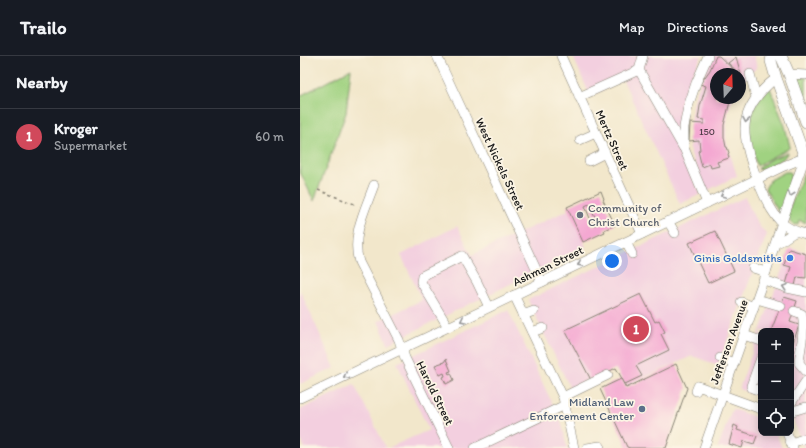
<!DOCTYPE html>
<html lang="en">
<head>
<meta charset="utf-8">
<style>
	:root { --surface:#171b24; --page:#242831; --text:#f1f3f6; --muted:#9ea1a6; --line:#363941; --accent:#d1495b }
	body { margin:0; font-family:Itim,sans-serif; background:var(--page); color:var(--text) }
	.controls { position:absolute; right:12px; bottom:12px; display:grid; overflow:hidden; border-radius:8px; box-shadow:0 2px 10px #0003 }
	.controls button { width:36px; height:36px; display:grid; place-items:center; padding:0; border:0; border-bottom:1px solid var(--line); background:var(--surface); color:var(--text); font:20px sans-serif }
	.compass { position:absolute; left:410px; top:12px; width:36px; height:36px; border-radius:50%; background:var(--surface); box-shadow:0 2px 10px #0003; rotate:19deg }
	.you { position:absolute; left:312px; top:205px; width:14px; height:14px; margin:-10px; border:3px solid #fff; border-radius:50%; background:#1a73e8; box-shadow:0 0 0 6px #1a73e833 }
	.badge { display:grid; place-items:center; width:26px; height:26px; border-radius:50%; background:var(--accent); color:#fff; font-size:13px; font-weight:700 }
	.pin { position:absolute; translate:-50% -50%; border:2px solid #fff; box-shadow:0 1px 4px #0006 }
	.list { margin:0; padding:0; list-style:none }
	h2 { display:flex; justify-content:space-between; align-items:center; height:52px; margin:0; padding:0 16px; font-size:17px }
	h2 small { font-size:13px; font-weight:400; color:var(--muted) }
	.list li { display:grid; grid-template-columns:26px 1fr auto; gap:12px; align-items:center; box-sizing:border-box; height:56px; padding:0 16px; border-top:1px solid var(--line) }
	.list b { display:block; font-size:15px; white-space:nowrap }
	.list p { margin:0; font-size:13px; white-space:nowrap; color:var(--muted) }
	.list em { font-size:13px; font-style:normal; color:var(--muted) }
	.icon { flex:none; width:22px; height:22px; fill:none; stroke:currentColor; stroke-width:2; stroke-linecap:round; stroke-linejoin:round }
	.map { position:relative; flex:none; width:506px; height:392px; overflow:hidden }
	header { display:flex; align-items:center; gap:24px; box-sizing:border-box; height:56px; padding:0 20px; background:var(--surface); border-bottom:1px solid var(--line) }
	header strong { font-size:19px }
	nav { display:flex; gap:22px; margin-inline-start:auto; font-size:14px }
	main { display:flex }
	aside { flex:1; background:var(--surface) }
	.map>svg:first-child { display:block }
</style>
</head>
<body>
<header>
<strong>Trailo</strong>
<nav><a>Map</a><a>Directions</a><a>Saved</a></nav>
</header>
<main>
<aside>
<h2>Nearby<small></small></h2>
<ul class="list">
<li><span class="badge">1</span><div><b>Kroger</b><p>Supermarket</p></div><em>60 m</em></li>
</ul>
</aside>
<div class="map">
<svg width="506" height="392" viewBox="0 0 506 392">
	<rect width="100%" height="100%" fill="#fcf5e5"/>
	<filter id="ink" filterUnits="userSpaceOnUse"><feTurbulence type="fractalNoise" baseFrequency=".025" numOctaves="2"/><feDisplacementMap in="SourceGraphic" scale="8" xChannelSelector="R" yChannelSelector="G"/><feConvolveMatrix kernelMatrix="1 2 1 2 8 2 1 2 1" color-interpolation-filters="sRGB"/></filter>
	<filter id="wash" filterUnits="userSpaceOnUse"><feTurbulence type="fractalNoise" baseFrequency=".012" numOctaves="4" result="noise"/><feDisplacementMap in="SourceGraphic" scale="16" xChannelSelector="R" yChannelSelector="G"/><feGaussianBlur stdDeviation="0.9" result="paint"/><feColorMatrix in="noise" values="0 0 0 0 0 0 0 0 0 0 0 0 0 0 0 0 0 1.4 0 .05"/><feComposite in="paint" operator="in"/></filter>
	<g filter="url(#wash)">
		<rect width="100%" height="100%" fill="#f2e7cb"/>
		<g fill="#f3cfdf">
			<path d="M 273,0 L 402,0 L 390,23 L 381,45 L 380,71 L 381,98 L 401,138 L 380,148 L 323,24 L 290,40 Z"/>
			<path d="M 412,0 L 454,0 L 457,11 L 444,24 L 440,30 L 440,18 L 416,18 L 416,42 L 433,42 L 428,55 L 426,78 L 426,85 L 437,120 L 406,135 L 390,96 L 389,78 L 391,59 L 396,37 Z"/>
			<path d="M 445,141 L 454,161 L 459,170 L 467,178 L 418,309 L 392,300 L 326,330 L 315,313 L 270,332 L 228,244 Z"/>
			<path d="M 268,154 L 286,191 L 88,288 L 78,265 L 122,244 L 101,199 L 157,170 L 172,199 Z"/>
			<path d="M 490,192 L 506,196 L 506,232 L 497,231 L 478,225 Z"/>
			<path d="M 476,231 L 506,239 L 506,392 L 504,392 L 495,368 L 491,360 L 491,275 L 461,275 L 461,341 L 439,333 Z"/>
			<path d="M 0,234 L 35,312 L 0,328 Z"/>
			<path d="M 208,254 L 262,368 L 267,392 L 88,392 L 129,374 L 97,307 Z"/>
			<path d="M 54,328 L 86,392 L 5,392 L 0,382 L 0,354 Z"/>
			<path d="M 432,353 L 461,363 L 461,377 L 476,377 L 482,392 L 418,392 Z"/>
		</g>
		<g fill="#a0d281" stroke="#5e774e">
			<path d="M 51,13 L 46,57 L 14,145 L 0,116 L 0,40 Z"/>
			<path d="M 506,21 L 506,54 L 495,22 Z"/>
			<path d="M 470,32 L 485,70 L 490,91 L 488,93 L 470,102 L 457,110 C 451,92 442,67 455,48 C 459,42 465,37 470,32 Z"/>
			<path d="M 488,96 L 483,103 L 461,114 L 458,113 L 469,104 Z"/>
			<path d="M 485,116 L 490,116 C 493,125 485,150 480,158 L 465,133 L 470,124 Z"/>
			<path d="M 504,117 L 506,122 L 506,167 L 499,164 L 498,168 L 494,169 L 488,163 L 487,158 Z"/>
		</g>
		<g id="blocks">
			<g fill="#f4a8d2" fill-rule="evenodd">
				<path d="M 416,0 L 419,0 L 435,15 L 434,18 L 416,18 L 416,42 L 431,42 L 424,69 L 424,81 L 426,91 L 427,91 L 429,97 L 428,98 L 429,102 L 417,106 L 419,110 L 411,112 L 410,108 L 402,111 L 398,95 L 400,94 L 399,84 L 389,85 L 390,67 L 404,68 L 404,64 L 398,63 L 400,50 L 406,30 L 400,28 L 410,14 Z"/>
				<path d="M 436,1 L 441,18 L 443,21 L 428,7 Z"/>
				<path d="M 301,135 L 304,143 L 303,144 L 315,169 L 304,174 L 305,176 L 283,186 L 267,151 ZM 289,148 L 298,167 L 293,170 L 285,150 Z"/>
				<path d="M 415,175 L 434,215 L 408,227 L 389,187 Z"/>
				<path d="M 489,193 L 506,198 L 506,222 L 497,221 L 495,230 L 486,228 L 491,211 L 484,209 Z"/>
				<path d="M 341,238 L 355,266 L 359,264 L 365,276 L 361,278 L 369,294 L 336,310 L 342,320 L 325,328 L 316,312 L 291,324 L 265,274 Z"/>
				<path d="M 484,241 L 497,245 L 490,266 L 499,269 L 491,293 L 491,275 L 471,275 Z"/>
				<path d="M 146,303 L 151,315 L 148,316 L 149,318 L 151,317 L 154,324 L 146,328 L 143,321 L 145,320 L 144,317 L 140,319 L 135,309 L 144,306 Z"/>
				<path d="M 376,308 L 387,332 L 366,392 L 330,392 L 327,391 L 300,333 L 321,323 L 326,332 Z"/>
				<path d="M 434,369 L 438,371 L 437,374 L 457,380 L 454,388 L 444,385 L 442,392 L 429,388 Z"/>
			</g>
		</g>
	</g>
	<g filter="url(#ink)">
		<use href="#blocks" fill-opacity="0" stroke="#878274" stroke-width="1"/>
		<g fill="none" stroke-linecap="round" stroke-linejoin="round">
			<g stroke="#878274" stroke-width="10">
				<g id="minor">
					<path d="M 137,0 L 242,226"/>
					<path d="M 261,0 L 342,178"/>
					<path d="M 343,0 L 339,14 L 383,91"/>
					<path d="M 450,18 L 456,41"/>
					<path d="M 489,18 L 506,19"/>
					<path d="M 476,22 C 462,33 450,46 446,63 C 440,87 464,149 481,166 C 488,173 497,176 506,178"/>
					<path d="M 279,41 L 339,14"/>
					<path d="M 280,84 L 296,77"/>
					<path d="M 289,105 L 305,97"/>
					<path d="M 74,129 C 65,154 51,180 59,206 L 99,284 L 105,302 L 149,392"/>
					<path d="M 407,147 L 384,92 L 384,71 L 388,51 L 396,27 L 408,0"/>
					<path d="M 368,165 L 375,177"/>
					<path d="M 326,186 L 332,198"/>
					<path d="M 476,187 C 482,186 489,178 496,176"/>
					<path d="M 453,212 L 466,216"/>
					<path d="M 464,224 L 487,232 L 506,236"/>
					<path d="M 214,239 L 263,341 L 274,392"/>
					<path d="M 457,243 L 481,250"/>
					<path d="M 441,246 L 454,251"/>
					<path d="M 494,255 L 502,258 C 506,273 500,291 499,307 L 506,315"/>
					<path d="M 223,259 L 234,255"/>
					<path d="M 148,271 L 121,226 L 122,220 L 162,200 L 177,226 L 189,251"/>
					<path d="M 232,276 L 243,272"/>
					<path d="M 444,279 L 461,285"/>
					<path d="M 420,302 L 434,307"/>
					<path d="M 461,302 L 451,330 L 452,332 L 461,335"/>
					<path d="M 396,335 L 398,330 L 461,353"/>
					<path d="M 263,341 L 308,319"/>
					<path d="M 0,342 L 484,110 L 506,101"/>
					<path d="M 491,347 L 506,325"/>
					<path d="M 491,354 L 493,355 L 506,351"/>
					<path d="M 487,377 L 493,392"/>
					<path d="M 491,387 L 506,382"/>
					<path d="M 175,392 L 265,349"/>
					<path d="M 287,392 L 300,390"/>
					<path d="M 404,392 L 466,216 L 482,166 L 505,101"/>
				</g>
			</g>
			<g stroke="#878274" stroke-width="12">
				<g id="major">
					<path d="M 472,0 L 471,5 L 476,22 L 506,105"/>
					<path d="M 481,0 L 489,18 L 506,66"/>
				</g>
			</g>
			<path stroke="#878274" stroke-width="1.5" stroke-dasharray="3 3" stroke-linecap="butt" d="M 18,134 L 57,149"/>
			<use href="#minor" stroke="#fff" stroke-width="9"/>
			<use href="#major" stroke="#fff" stroke-width="11"/>
		</g>
		<defs><path id="oneway-chevron" d="M-2-3.5L2.5 0L-2 3.5" fill="none" stroke-width="1.6" stroke-linecap="round" stroke-linejoin="round"/></defs>
		<g stroke="#999">
			<use href="#oneway-chevron" transform="translate(446 64) rotate(101)"/>
			<use href="#oneway-chevron" transform="translate(491 138) rotate(109)"/>
			<use href="#oneway-chevron" transform="translate(423 139) rotate(155)"/>
			<use href="#oneway-chevron" transform="translate(280 208) rotate(154)"/>
			<use href="#oneway-chevron" transform="translate(485 231) rotate(-162)"/>
			<use href="#oneway-chevron" transform="translate(163 264) rotate(154)"/>
			<use href="#oneway-chevron" transform="translate(46 320) rotate(154)"/>
		</g>
	</g>
	<circle fill="#6b7280" stroke="#fcf5e5" stroke-width="1.5" cx="280" cy="159" r="4"/>
	<circle fill="#3f7fe0" stroke="#fcf5e5" stroke-width="1.5" cx="490" cy="202" r="4"/>
	<circle fill="#5c6f8a" stroke="#fcf5e5" stroke-width="1.5" cx="342" cy="353" r="4"/>
	<g text-anchor="middle" stroke-width="3.5" stroke-linejoin="round" paint-order="stroke">
		<g font-size="10" fill="#523f4a">
			<text x="407" y="79">150</text>
		</g>
		<g font-size="12" fill="#1c1c1c" stroke="#fcf5e5">
			<text transform="translate(312 84) rotate(66)" y="4">Mertz Street</text>
			<text transform="translate(200 108) rotate(65)" y="4">West Nickels Street</text>
			<text transform="translate(248 210) rotate(-26)" y="4">Ashman Street</text>
			<text transform="translate(429 286) rotate(-70)" y="4">Jefferson Avenue</text>
			<text transform="translate(135 337) rotate(64)" y="4">Harold Street</text>
		</g>
		<g font-size="12" fill="#5b616d" stroke="#fcf5e5" text-anchor="start">
			<text x="288" y="156">Community of<tspan x="288" dy="14">Christ Church</tspan></text>
		</g>
		<g font-size="12" fill="#366cbe" stroke="#fcf5e5" text-anchor="end">
			<text x="482" y="206">Ginis Goldsmiths</text>
		</g>
		<g font-size="12" fill="#4e5e75" stroke="#fcf5e5" text-anchor="end">
			<text x="334" y="350">Midland Law<tspan x="334" dy="14">Enforcement Center</tspan></text>
		</g>
	</g>
</svg>
<div class="controls">
<button>+</button>
<button>−</button>
<button><svg class="icon" aria-label="locate" viewBox="0 0 24 24"><circle cx="12" cy="12" r="6"/><path d="M12 2v4M12 18v4M2 12h4M18 12h4"/></svg></button>
</div>
<svg class="compass" viewBox="-18 -18 36 36"><path d="M0-13l5 13h-10z" fill="#e53935"/><path d="M0 13l5-13h-10z" fill="#9ea1a6"/></svg>
<div class="you"></div>
<div class="pin badge" style="left:336px;top:273px">1</div>
</div>
</main>
</body>
</html>
